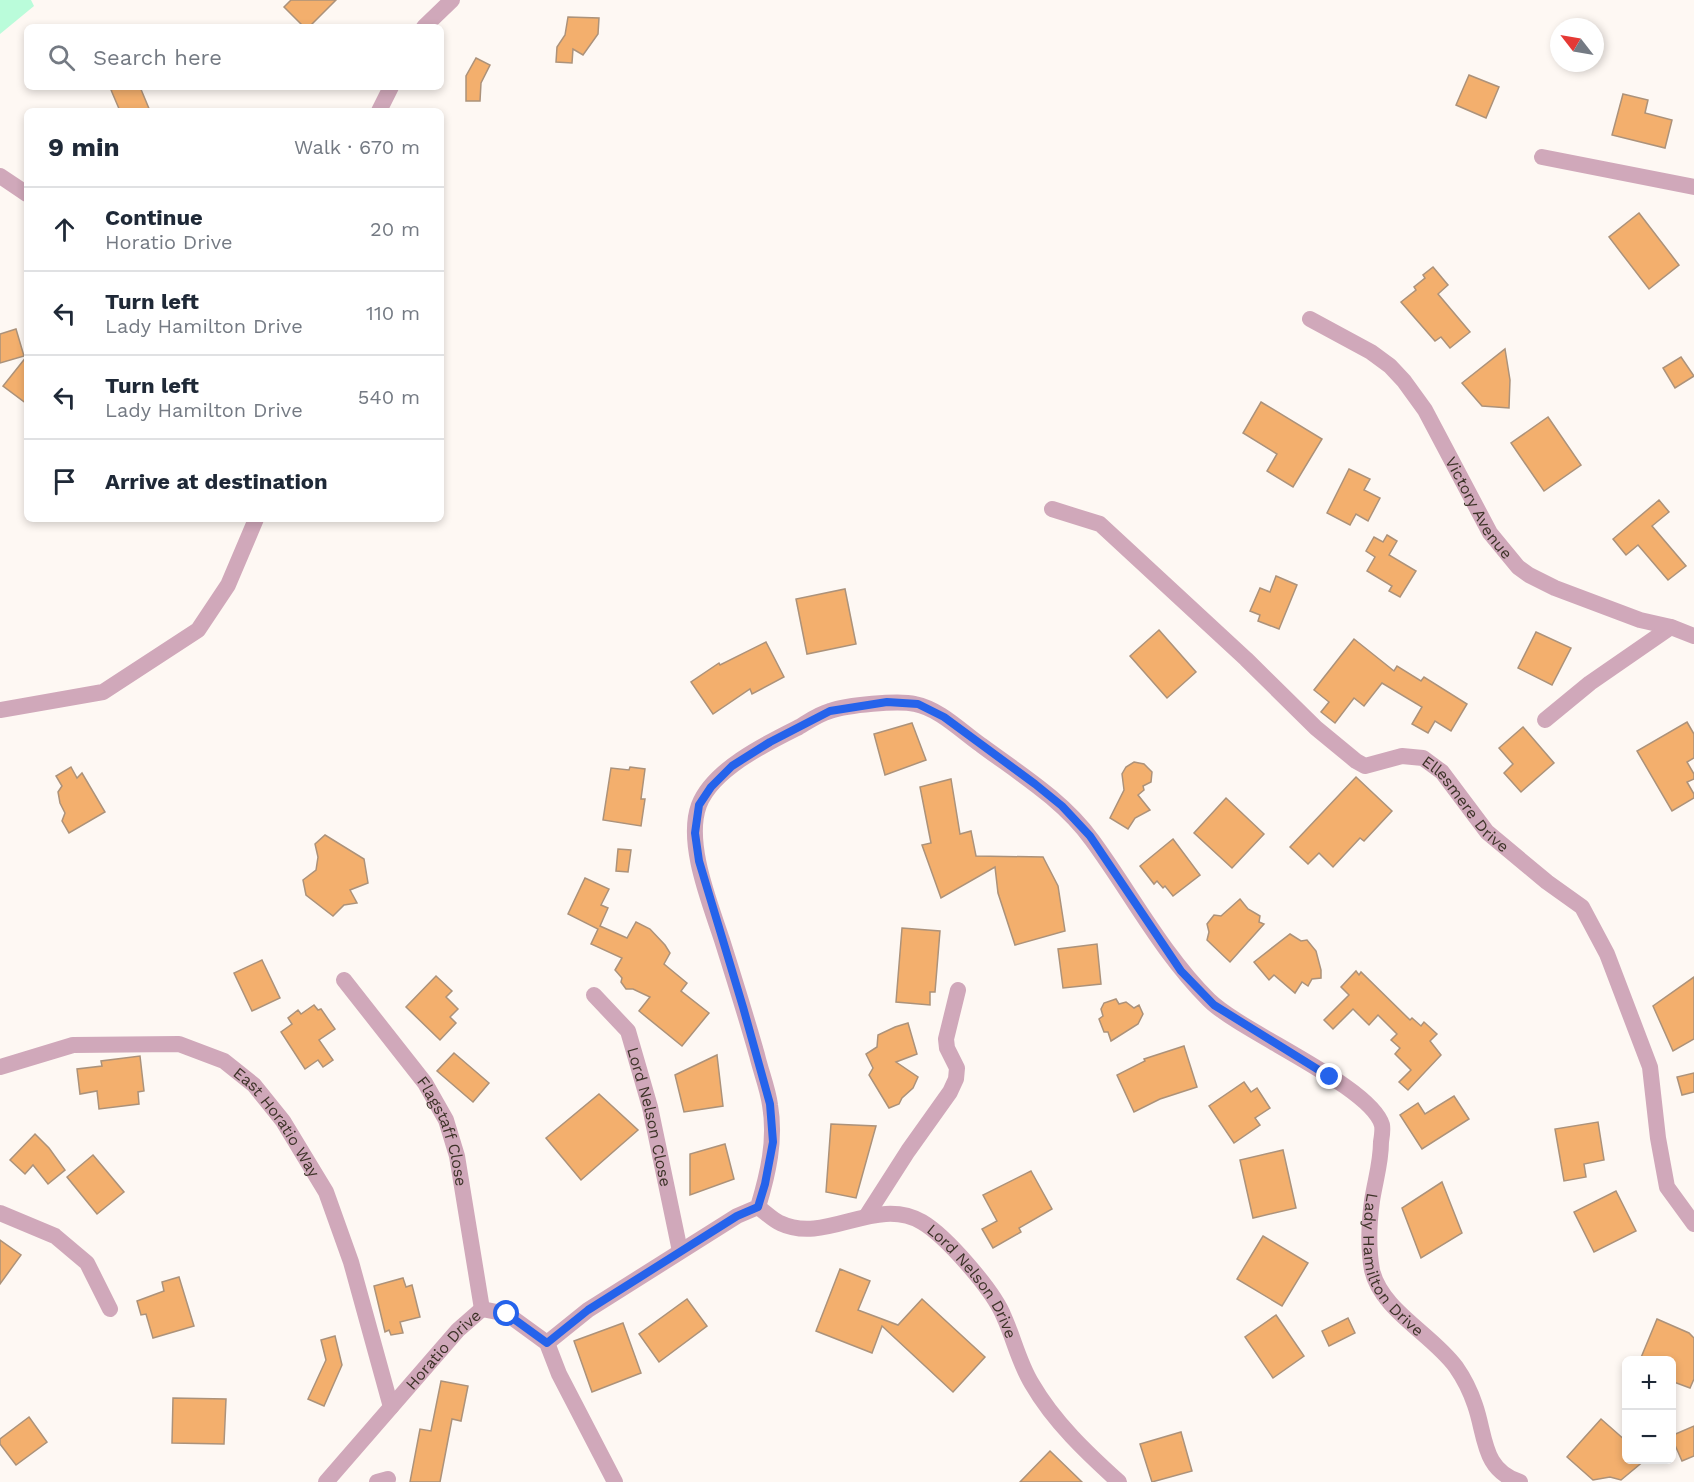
<!DOCTYPE html>
<html lang="en">
<head>
<meta charset="utf-8">
<style>
	:root { --surface:#fff; --page:#f6f6f7; --text:#1f2937; --muted:#747a83; --line:#e0e1e3 }
	body { margin:0; font-family:"Work Sans",sans-serif; background:var(--page); color:var(--text) }
	.controls { position:absolute; right:18px; bottom:18px; display:grid; overflow:hidden; border-radius:9px; box-shadow:0 3px 9px #0003 }
	.controls button { width:54px; height:54px; display:grid; place-items:center; padding:0; border:0; border-bottom:2px solid var(--line); background:var(--surface); color:var(--text); font:30px sans-serif }
	.compass { position:absolute; left:1550px; top:18px; width:54px; height:54px; border-radius:50%; background:var(--surface); box-shadow:0 3px 9px #0003; rotate:301deg }
	.stop { position:absolute; width:18px; height:18px; margin:-14px; border:4px solid #2563eb; border-radius:50%; background:#fff }
	.stop.end { background:#2563eb; border-color:#fff; box-shadow:0 2px 6px #0008 }
	.list { margin:0; padding:0; list-style:none }
	h2 { display:flex; justify-content:space-between; align-items:center; height:78px; margin:0; padding:0 24px; font-size:26px }
	h2 small { font-size:20px; font-weight:400; color:var(--muted) }
	.list li { display:grid; grid-template-columns:39px 1fr auto; gap:18px; align-items:center; box-sizing:border-box; height:84px; padding:0 24px; border-top:2px solid var(--line) }
	.list b { display:block; font-size:22px; white-space:nowrap }
	.list p { margin:0; font-size:20px; white-space:nowrap; color:var(--muted) }
	.list em { font-size:20px; font-style:normal; color:var(--muted) }
	.icon { flex:none; width:33px; height:33px; fill:none; stroke:currentColor; stroke-width:2; stroke-linecap:round; stroke-linejoin:round }
	.map { position:relative; flex:none; width:1694px; height:1482px; overflow:hidden }
	.search { position:absolute; background:var(--surface); box-shadow:0 3px 9px #0003; left:24px; top:24px; width:420px; height:66px; display:flex; align-items:center; gap:15px; box-sizing:border-box; padding:0 21px; border-radius:9px; color:var(--muted); font-size:22px }
	.panel { position:absolute; background:var(--surface); box-shadow:0 3px 9px #0003; left:24px; top:108px; width:420px; height:414px; border-radius:9px }
	.map>svg:first-child { display:block }
</style>
</head>
<body>
<div class="map">
<svg width="1694" height="1482" viewBox="0 0 1694 1482">
	<rect width="100%" height="100%" fill="#fef8f3"/>
	<path fill="#bafcda" d="M 0,0 L 31,0 L 34,6 L 0,34 Z"/>
	<g fill="#f3af6d" stroke="#ac927a" stroke-width="1.5">
		<path d="M 291,0 L 336,0 L 309,27 L 304,27 L 284,7 Z"/>
		<path d="M 568,17 L 599,18 L 598,34 L 583,55 L 573,49 L 572,63 L 556,62 L 557,47 L 565,35 Z"/>
		<path d="M 476,58 L 490,65 L 481,83 L 480,101 L 466,101 L 466,76 Z"/>
		<path d="M 1469,75 L 1499,87 L 1486,118 L 1456,105 Z"/>
		<path d="M 118,87 L 140,87 L 150,111 L 120,111 L 111,90 Z"/>
		<path d="M 1623,94 L 1648,100 L 1645,113 L 1672,120 L 1665,148 L 1612,135 Z"/>
		<path d="M 1639,213 L 1679,265 L 1649,289 L 1609,237 Z"/>
		<path d="M 1433,267 L 1448,285 L 1438,294 L 1470,332 L 1450,348 L 1441,337 L 1435,341 L 1401,302 L 1416,290 L 1414,287 L 1425,278 L 1423,275 Z"/>
		<path d="M 16,329 L 24,356 L 0,363 L 0,334 Z"/>
		<path d="M 1505,349 L 1510,380 L 1509,408 L 1482,406 L 1462,383 Z"/>
		<path d="M 27,356 L 27,404 L 3,386 Z"/>
		<path d="M 1681,357 L 1694,376 L 1675,388 L 1663,368 Z"/>
		<path d="M 1261,402 L 1322,439 L 1293,487 L 1267,471 L 1277,454 L 1243,433 Z"/>
		<path d="M 1548,417 L 1581,465 L 1544,491 L 1511,443 Z"/>
		<path d="M 1349,469 L 1370,479 L 1364,490 L 1380,498 L 1368,521 L 1356,514 L 1350,525 L 1327,513 Z"/>
		<path d="M 1659,500 L 1669,512 L 1652,526 L 1686,566 L 1668,580 L 1638,545 L 1626,555 L 1613,539 Z"/>
		<path d="M 1387,535 L 1397,541 L 1389,555 L 1416,571 L 1400,597 L 1389,591 L 1392,586 L 1367,571 L 1375,557 L 1366,551 L 1374,537 L 1383,542 Z"/>
		<path d="M 1276,576 L 1297,585 L 1279,629 L 1258,621 L 1260,615 L 1250,611 L 1260,588 L 1270,592 Z"/>
		<path d="M 845,589 L 856,644 L 807,654 L 796,599 Z"/>
		<path d="M 1159,630 L 1196,672 L 1167,698 L 1130,656 Z"/>
		<path d="M 1536,632 L 1571,648 L 1552,685 L 1518,668 Z"/>
		<path d="M 1354,639 L 1394,671 L 1397,666 L 1421,681 L 1424,677 L 1467,704 L 1451,731 L 1435,721 L 1428,733 L 1412,724 L 1422,707 L 1382,683 L 1364,706 L 1354,698 L 1335,723 L 1321,712 L 1329,702 L 1314,690 Z"/>
		<path d="M 766,642 L 784,677 L 752,694 L 750,689 L 713,714 L 691,682 L 719,663 L 720,665 Z"/>
		<path d="M 1687,722 L 1694,734 L 1694,758 L 1687,762 L 1694,774 L 1694,779 L 1687,782 L 1694,794 L 1694,798 L 1672,811 L 1637,751 Z"/>
		<path d="M 912,723 L 926,760 L 885,775 L 874,734 Z"/>
		<path d="M 1523,727 L 1554,763 L 1521,792 L 1504,773 L 1513,764 L 1499,748 Z"/>
		<path d="M 1134,762 L 1144,764 L 1152,772 L 1151,782 L 1143,786 L 1144,790 L 1138,795 L 1150,810 L 1135,818 L 1128,829 L 1110,818 L 1124,790 L 1122,774 L 1126,767 Z"/>
		<path d="M 71,767 L 77,778 L 82,773 L 105,812 L 69,833 L 62,821 L 65,813 L 60,803 L 58,792 L 62,786 L 56,776 Z"/>
		<path d="M 630,767 L 645,769 L 641,799 L 645,799 L 641,826 L 603,820 L 611,768 L 629,770 Z"/>
		<path d="M 1356,777 L 1392,811 L 1364,841 L 1360,838 L 1333,867 L 1319,853 L 1308,864 L 1290,847 Z"/>
		<path d="M 951,779 L 960,834 L 971,831 L 976,856 L 1043,857 L 1058,886 L 1065,931 L 1015,945 L 998,893 L 995,867 L 941,898 L 922,845 L 931,843 L 920,787 Z"/>
		<path d="M 1226,798 L 1264,834 L 1232,868 L 1194,833 Z"/>
		<path d="M 325,835 L 364,859 L 368,883 L 350,890 L 357,903 L 344,905 L 333,916 L 306,895 L 303,880 L 316,870 L 318,857 L 315,844 Z"/>
		<path d="M 1173,839 L 1200,875 L 1173,896 L 1165,886 L 1163,888 L 1157,881 L 1154,884 L 1140,866 Z"/>
		<path d="M 618,849 L 631,850 L 628,872 L 616,871 Z"/>
		<path d="M 585,878 L 609,889 L 601,905 L 608,908 L 600,926 L 627,938 L 636,922 L 650,929 L 665,945 L 670,953 L 664,964 L 687,983 L 681,991 L 709,1013 L 682,1046 L 639,1011 L 650,997 L 633,989 L 626,989 L 621,982 L 622,978 L 615,970 L 622,958 L 591,944 L 598,929 L 568,914 Z"/>
		<path d="M 1240,899 L 1248,909 L 1260,916 L 1259,922 L 1264,924 L 1230,962 L 1207,940 L 1209,932 L 1207,924 L 1214,915 L 1221,916 Z"/>
		<path d="M 902,928 L 940,931 L 935,992 L 930,992 L 930,1005 L 896,1002 Z"/>
		<path d="M 1290,934 L 1301,941 L 1307,940 L 1316,951 L 1321,970 L 1321,978 L 1312,979 L 1308,986 L 1302,982 L 1295,993 L 1274,975 L 1269,980 L 1254,962 Z"/>
		<path d="M 1097,944 L 1101,984 L 1063,988 L 1058,949 Z"/>
		<path d="M 262,960 L 280,998 L 252,1011 L 234,973 Z"/>
		<path d="M 1356,971 L 1359,975 L 1361,972 L 1410,1020 L 1412,1018 L 1421,1026 L 1424,1022 L 1437,1034 L 1430,1041 L 1441,1055 L 1408,1090 L 1399,1082 L 1411,1070 L 1395,1054 L 1400,1048 L 1391,1040 L 1397,1034 L 1378,1015 L 1369,1025 L 1353,1009 L 1333,1029 L 1324,1020 L 1349,995 L 1341,987 Z"/>
		<path d="M 436,976 L 452,991 L 446,997 L 458,1009 L 450,1017 L 456,1023 L 440,1040 L 406,1007 Z"/>
		<path d="M 1694,977 L 1694,1039 L 1673,1051 L 1653,1006 Z"/>
		<path d="M 1116,999 L 1119,1004 L 1126,1002 L 1134,1008 L 1139,1005 L 1143,1014 L 1138,1024 L 1111,1041 L 1108,1032 L 1104,1032 L 1099,1019 L 1103,1016 L 1101,1009 L 1104,1003 Z"/>
		<path d="M 314,1005 L 318,1010 L 321,1009 L 335,1029 L 319,1040 L 333,1060 L 323,1067 L 318,1060 L 305,1069 L 281,1032 L 292,1024 L 288,1018 L 298,1010 L 301,1014 Z"/>
		<path d="M 908,1023 L 917,1054 L 896,1062 L 918,1077 L 913,1088 L 902,1098 L 899,1104 L 889,1108 L 869,1075 L 873,1068 L 866,1054 L 877,1047 L 878,1035 L 895,1027 Z"/>
		<path d="M 1184,1046 L 1197,1087 L 1160,1099 L 1134,1112 L 1117,1075 L 1145,1061 L 1144,1059 Z"/>
		<path d="M 454,1053 L 489,1083 L 473,1102 L 437,1071 Z"/>
		<path d="M 717,1055 L 723,1106 L 684,1112 L 675,1075 Z"/>
		<path d="M 140,1056 L 144,1091 L 138,1092 L 139,1104 L 99,1109 L 97,1091 L 80,1094 L 77,1069 L 102,1066 L 101,1061 Z"/>
		<path d="M 1694,1073 L 1694,1092 L 1682,1095 L 1677,1077 Z"/>
		<path d="M 1244,1082 L 1251,1092 L 1257,1088 L 1270,1108 L 1255,1118 L 1260,1125 L 1234,1143 L 1209,1106 Z"/>
		<path d="M 599,1094 L 638,1130 L 581,1180 L 546,1138 Z"/>
		<path d="M 1454,1096 L 1469,1119 L 1422,1149 L 1400,1115 L 1418,1103 L 1425,1114 Z"/>
		<path d="M 1598,1122 L 1604,1160 L 1584,1164 L 1586,1177 L 1564,1181 L 1555,1129 Z"/>
		<path d="M 831,1124 L 876,1126 L 856,1198 L 826,1192 Z"/>
		<path d="M 35,1134 L 49,1148 L 65,1170 L 48,1184 L 33,1165 L 25,1174 L 10,1160 Z"/>
		<path d="M 725,1144 L 734,1179 L 690,1195 L 690,1154 Z"/>
		<path d="M 1283,1150 L 1296,1208 L 1253,1218 L 1240,1160 Z"/>
		<path d="M 93,1155 L 124,1192 L 97,1214 L 67,1177 Z"/>
		<path d="M 1031,1171 L 1052,1209 L 1019,1228 L 1021,1232 L 993,1248 L 982,1229 L 997,1221 L 983,1195 Z"/>
		<path d="M 1442,1182 L 1462,1233 L 1421,1258 L 1402,1208 Z"/>
		<path d="M 1616,1191 L 1636,1231 L 1594,1252 L 1574,1212 Z"/>
		<path d="M 1263,1236 L 1308,1263 L 1282,1306 L 1237,1279 Z"/>
		<path d="M 0,1240 L 21,1255 L 0,1284 Z"/>
		<path d="M 840,1269 L 870,1281 L 858,1310 L 898,1325 L 922,1299 L 985,1357 L 953,1392 L 882,1326 L 872,1353 L 816,1331 Z"/>
		<path d="M 179,1277 L 194,1326 L 153,1338 L 146,1314 L 141,1315 L 137,1301 L 164,1291 L 162,1282 Z"/>
		<path d="M 403,1278 L 406,1287 L 412,1285 L 420,1317 L 400,1322 L 403,1333 L 391,1335 L 389,1330 L 385,1332 L 374,1286 Z"/>
		<path d="M 687,1299 L 707,1326 L 659,1362 L 639,1334 Z"/>
		<path d="M 1276,1315 L 1304,1356 L 1273,1378 L 1245,1337 Z"/>
		<path d="M 1348,1318 L 1355,1333 L 1329,1346 L 1322,1331 Z"/>
		<path d="M 1657,1319 L 1689,1333 L 1694,1338 L 1694,1379 L 1690,1388 L 1671,1381 L 1671,1360 L 1640,1360 Z"/>
		<path d="M 623,1323 L 641,1373 L 592,1392 L 574,1341 Z"/>
		<path d="M 335,1336 L 342,1365 L 324,1406 L 308,1399 L 326,1360 L 321,1340 Z"/>
		<path d="M 441,1381 L 468,1386 L 461,1421 L 452,1419 L 440,1482 L 410,1482 L 420,1429 L 431,1431 Z"/>
		<path d="M 173,1398 L 226,1399 L 224,1444 L 172,1443 Z"/>
		<path d="M 29,1417 L 47,1442 L 16,1465 L 0,1444 L 0,1439 Z"/>
		<path d="M 1601,1419 L 1626,1441 L 1626,1460 L 1645,1460 L 1621,1480 L 1610,1477 L 1593,1480 L 1567,1457 Z"/>
		<path d="M 1694,1426 L 1694,1456 L 1682,1461 L 1671,1436 Z"/>
		<path d="M 1181,1432 L 1192,1471 L 1152,1482 L 1140,1444 Z"/>
		<path d="M 1050,1451 L 1082,1482 L 1020,1482 Z"/>
	</g>
	<g fill="none" stroke-linecap="round" stroke-linejoin="round">
		<g stroke="#d0a8ba" stroke-width="16">
			<path d="M 424,27 L 452,0"/>
			<path d="M 379,111 L 391,87"/>
			<path d="M 1542,157 L 1694,187"/>
			<path d="M 0,176 L 27,194"/>
			<path id="s1" d="M 1310,319 L 1371,352 L 1390,366 L 1404,381 L 1425,410 L 1490,533 L 1518,567 L 1529,575 L 1555,588 L 1640,620 L 1671,627 L 1694,636"/>
			<path id="s2" d="M 1052,509 L 1100,524 L 1246,659 L 1316,728 L 1356,761 L 1365,766 L 1402,756 L 1423,758 L 1442,772 L 1487,832 L 1547,882 L 1582,907 L 1607,954 L 1650,1067 L 1658,1138 L 1667,1187 L 1694,1224"/>
			<path d="M 0,710 L 103,692 L 198,630 L 228,585 L 256,519"/>
			<path d="M 1545,720 L 1590,683 L 1671,627"/>
			<path id="s3" d="M 344,980 L 425,1083 L 446,1120 L 457,1156 L 482,1309"/>
			<path id="s4" d="M 594,995 L 628,1031 L 650,1107 L 680,1251"/>
			<path id="s5" d="M 0,1067 L 73,1045 L 179,1044 L 224,1061 L 254,1085 L 283,1121 L 326,1192 L 351,1262 L 391,1407"/>
			<path id="s6" d="M 758,1207 C 765,1212 773,1220 780,1223 C 826,1245 876,1195 922,1222 C 946,1236 994,1291 1004,1317 C 1014,1339 1019,1363 1032,1384 C 1054,1422 1087,1453 1119,1482"/>
			<path d="M 0,1213 L 55,1236 L 87,1263 L 110,1309"/>
			<path d="M 867,1215 L 908,1151 L 950,1092 L 956,1079 L 957,1068 L 947,1048 L 946,1039 L 958,990"/>
			<path id="s7" d="M 547,1343 L 588,1310 L 737,1216 L 758,1207 C 768,1174 776,1140 770,1105 C 768,1089 761,1072 757,1055 C 746,1016 734,978 722,940 C 710,903 685,843 699,805 C 713,769 767,743 799,727 C 809,721 819,714 830,711 C 847,705 898,700 915,704 C 940,709 961,731 981,745 C 1020,774 1063,800 1092,840 C 1131,893 1161,952 1209,1000 C 1241,1032 1371,1086 1382,1125 C 1383,1130 1382,1136 1381,1142 C 1381,1163 1375,1181 1372,1201 C 1369,1223 1368,1248 1372,1270 C 1381,1310 1432,1334 1456,1367 C 1463,1377 1471,1393 1475,1405 C 1486,1436 1482,1470 1520,1482"/>
			<path id="s8" d="M 326,1482 L 458,1330 L 482,1309 L 507,1314 L 547,1343 L 559,1374 L 615,1482"/>
			<path d="M 377,1482 L 388,1479"/>
		</g>
	</g>
	<g fill="none" stroke-linecap="round" stroke-linejoin="round">
		<path stroke="#2563eb" stroke-width="8" d="M 507,1314 L 547,1343 L 588,1310 L 737,1216 L 758,1207 L 765,1184 L 773,1142 L 770,1104 L 743,1007 L 699,861 L 695,833 L 699,805 L 711,787 L 732,766 L 770,742 L 830,711 L 887,702 L 918,704 L 944,717 L 1035,784 L 1062,806 L 1090,836 L 1181,971 L 1214,1005 L 1330,1077"/>
	</g>
	<g text-anchor="middle" stroke-width="6" stroke-linejoin="round" paint-order="stroke">
		<g font-size="16" fill="#3d3328" stroke="#fff">
			<text dy="6" stroke="none"><textPath href="#s1" startOffset="261">Victory Avenue</textPath></text>
			<text dy="6" stroke="none"><textPath href="#s2" startOffset="532">Ellesmere Drive</textPath></text>
			<text dy="6" stroke="none"><textPath href="#s4" startOffset="138">Lord Nelson Close</textPath></text>
			<text dy="6" stroke="none"><textPath href="#s5" startOffset="312">East Horatio Way</textPath></text>
			<text dy="6" stroke="none"><textPath href="#s3" startOffset="183">Flagstaff Close</textPath></text>
			<text dy="6" stroke="none"><textPath href="#s7" startOffset="1704">Lady Hamilton Drive</textPath></text>
			<text dy="6" stroke="none"><textPath href="#s6" startOffset="252">Lord Nelson Drive</textPath></text>
			<text dy="6" stroke="none"><textPath href="#s8" startOffset="177">Horatio Drive</textPath></text>
		</g>
	</g>
</svg>
<div class="controls">
<button>+</button>
<button>−</button>
</div>
<svg class="compass" viewBox="-18 -18 36 36"><path d="M0-13l5 13h-10z" fill="#e53935"/><path d="M0 13l5-13h-10z" fill="#747a83"/></svg>
<div class="stop" style="left:507px;top:1314px"></div>
<div class="stop end" style="left:1330px;top:1077px"></div>
<div class="search"><svg class="icon" aria-label="search" viewBox="0 0 24 24"><circle cx="10" cy="10" r="6"/><path d="M15 15l6 6"/></svg>Search here</div>
<section class="panel">
<h2>9 min<small>Walk · 670 m</small></h2>
<ul class="list">
<li><svg class="icon" aria-label="ahead" viewBox="0 0 24 24"><path d="M12 20V5M6 11l6-6 6 6"/></svg><div><b>Continue</b><p>Horatio Drive</p></div><em>20 m</em></li>
<li><svg class="icon" aria-label="left" viewBox="0 0 24 24"><path d="M17 20v-9H6M10 6l-5 5 5 5"/></svg><div><b>Turn left</b><p>Lady Hamilton Drive</p></div><em>110 m</em></li>
<li><svg class="icon" aria-label="left" viewBox="0 0 24 24"><path d="M17 20v-9H6M10 6l-5 5 5 5"/></svg><div><b>Turn left</b><p>Lady Hamilton Drive</p></div><em>540 m</em></li>
<li><svg class="icon" aria-label="arrive" viewBox="0 0 24 24"><path d="M6 21V4h12l-3 4 3 4H6"/></svg><div><b>Arrive at destination</b></div></li>
</ul>
</section>
</div>
</body>
</html>
